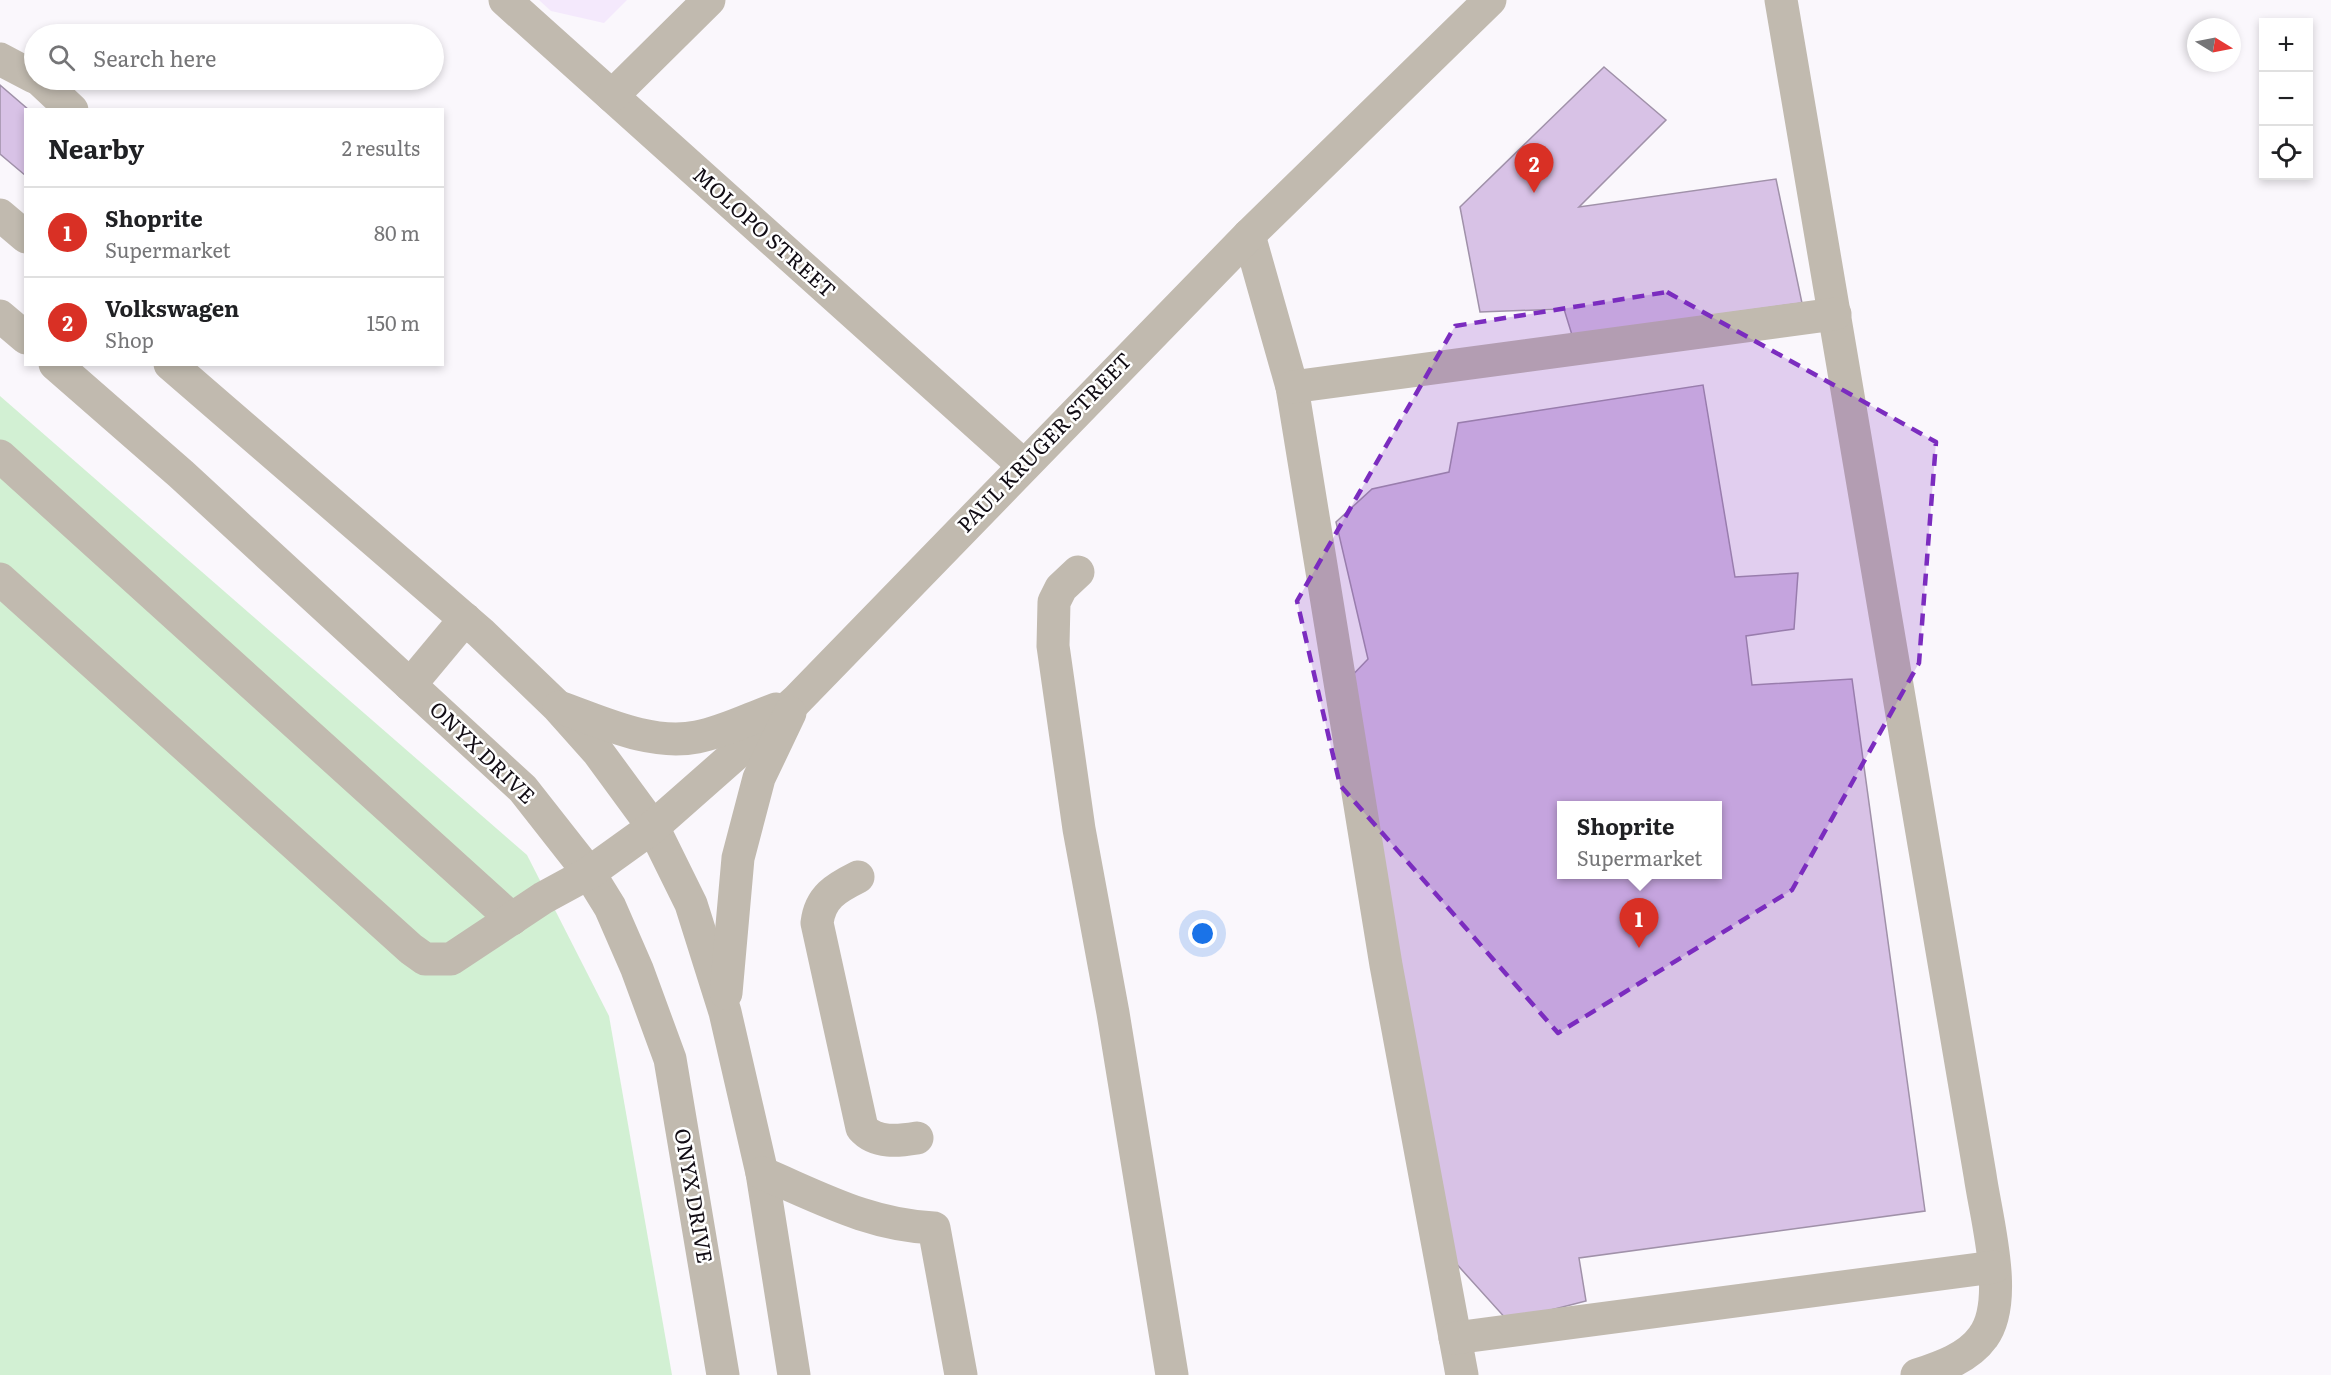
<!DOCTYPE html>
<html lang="en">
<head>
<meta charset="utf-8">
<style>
	:root { --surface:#fff; --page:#f6f6f6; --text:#202124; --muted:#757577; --line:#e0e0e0; --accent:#d93025 }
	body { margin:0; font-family:Literata,serif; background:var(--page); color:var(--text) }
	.controls { position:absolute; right:18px; top:18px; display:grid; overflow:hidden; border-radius:0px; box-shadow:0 3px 9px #0003 }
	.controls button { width:54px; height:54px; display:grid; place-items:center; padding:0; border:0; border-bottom:2px solid var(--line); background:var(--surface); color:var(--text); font:30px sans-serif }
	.compass { position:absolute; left:2187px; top:18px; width:54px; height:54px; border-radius:50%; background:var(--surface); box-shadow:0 3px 9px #0003; rotate:100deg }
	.you { position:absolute; left:1203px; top:934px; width:21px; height:21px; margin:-15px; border:4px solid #fff; border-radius:50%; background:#1a73e8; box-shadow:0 0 0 9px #1a73e833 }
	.badge { display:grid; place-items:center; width:39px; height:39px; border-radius:50%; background:var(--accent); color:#fff; font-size:20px; font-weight:700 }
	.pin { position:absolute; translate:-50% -50px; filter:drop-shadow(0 2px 3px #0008) }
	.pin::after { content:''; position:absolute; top:32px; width:21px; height:18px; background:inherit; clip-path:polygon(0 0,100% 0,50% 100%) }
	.popup { position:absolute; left:1557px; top:801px; width:165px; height:78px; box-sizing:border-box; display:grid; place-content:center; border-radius:0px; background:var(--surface); filter:drop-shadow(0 2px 4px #0005); font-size:20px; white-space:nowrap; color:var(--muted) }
	.popup b { font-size:22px; color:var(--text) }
	.popup::after { content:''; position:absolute; left:50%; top:100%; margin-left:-12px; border:12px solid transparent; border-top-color:var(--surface) }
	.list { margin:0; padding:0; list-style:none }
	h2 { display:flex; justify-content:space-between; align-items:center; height:78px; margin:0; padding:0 24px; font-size:26px }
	h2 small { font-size:20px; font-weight:400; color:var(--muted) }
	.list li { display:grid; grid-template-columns:39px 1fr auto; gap:18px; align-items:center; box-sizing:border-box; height:90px; padding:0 24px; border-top:2px solid var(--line) }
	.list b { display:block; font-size:22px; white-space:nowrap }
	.list p { margin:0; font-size:20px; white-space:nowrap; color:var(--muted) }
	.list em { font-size:20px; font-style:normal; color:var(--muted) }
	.icon { flex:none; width:33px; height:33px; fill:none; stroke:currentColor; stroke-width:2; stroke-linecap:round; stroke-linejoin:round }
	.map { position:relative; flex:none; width:2331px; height:1375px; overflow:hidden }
	.search { position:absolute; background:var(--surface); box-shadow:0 3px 9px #0003; left:24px; top:24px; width:420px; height:66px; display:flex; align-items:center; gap:15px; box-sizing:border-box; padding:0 21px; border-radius:33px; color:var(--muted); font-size:22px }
	.panel { position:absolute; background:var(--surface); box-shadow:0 3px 9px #0003; left:24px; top:108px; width:420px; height:258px; border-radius:0px }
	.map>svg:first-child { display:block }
</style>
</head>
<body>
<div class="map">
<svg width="2331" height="1375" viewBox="0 0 2331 1375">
	<rect width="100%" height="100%" fill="#faf7fc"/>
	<path fill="#f4e9fc" d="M 539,0 L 627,0 L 604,23 L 551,11 Z"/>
	<path fill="#d2f0d3" d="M 0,396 L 527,855 L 609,1016 L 672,1375 L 0,1375 Z"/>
	<g fill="#d8c2e6" stroke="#a091a9" stroke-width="1.5" fill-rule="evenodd">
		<path d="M 1604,67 L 1666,120 L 1579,207 L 1776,179 L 1802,303 L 1572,335 L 1564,309 L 1480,312 L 1460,207 Z"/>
		<path d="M 0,85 L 29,110 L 26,110 L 26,176 L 0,154 Z"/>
		<path d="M 1703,385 L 1735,577 L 1798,573 L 1794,629 L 1746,636 L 1752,685 L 1852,679 L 1925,1211 L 1579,1258 L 1586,1301 L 1508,1321 L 1443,1249 L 1343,685 L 1368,659 L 1336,522 L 1372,489 L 1449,472 L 1458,423 ZM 1561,806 L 1717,806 L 1717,874 L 1561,874 Z"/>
	</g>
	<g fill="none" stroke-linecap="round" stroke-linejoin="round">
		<g stroke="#c1baaf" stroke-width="33">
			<path d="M 505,0 L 1023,465"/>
			<path d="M 1781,0 L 1980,1175 C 1986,1218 2010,1301 1983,1337 C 1968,1358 1941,1367 1917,1375"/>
			<path d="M 0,59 L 34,77"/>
			<path d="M 40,80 L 72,110"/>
			<path d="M 612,96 L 709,0"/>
			<path d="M 0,215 L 26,237"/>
			<path d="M 1249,235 L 1292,387 L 1386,965 L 1462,1375"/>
			<path d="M 0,316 L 26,338"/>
			<path d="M 55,364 L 181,474 L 523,789 L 589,873 L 610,907 L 637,969 L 670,1059 L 723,1375"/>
			<path d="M 170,364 L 481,633 L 557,706 L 598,752 L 653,827 L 691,904 L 725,1012 L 762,1173 L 794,1375"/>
			<path d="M 1292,387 L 1835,314"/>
			<path d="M 0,456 L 512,919"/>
			<path d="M 1078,572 L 1061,588 L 1054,602 L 1053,646 L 1079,829 L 1113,1013 L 1172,1375"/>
			<path d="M 0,579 L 411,949 L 425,959 L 451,959 L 543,898 L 589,873 L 653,827 L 796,701 L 1249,235 L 1490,0"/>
			<path d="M 410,685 L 465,619"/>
			<path d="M 559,707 C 602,722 650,746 697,737 C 724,732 751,718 776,709"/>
			<path d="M 858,877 C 836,888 820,897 817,923 L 862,1128 C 876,1144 899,1141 917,1138"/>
			<path d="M 726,993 L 738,858 L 759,778 L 790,713"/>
			<path d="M 762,1173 C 821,1198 869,1225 934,1228 L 961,1375"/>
			<path d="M 1455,1338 L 1994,1267"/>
		</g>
	</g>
	<path fill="#7b2cbf" fill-opacity="0.2" stroke="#7b2cbf" stroke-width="4.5" stroke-dasharray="12 8" stroke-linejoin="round" d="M 1667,292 L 1936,442 L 1919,663 L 1792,890 L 1558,1033 L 1340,785 L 1297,601 L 1455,326 Z"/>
	<g text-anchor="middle" stroke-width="5" stroke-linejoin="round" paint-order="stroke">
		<g font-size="21" fill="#110c14" stroke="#fff">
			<text transform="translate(764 233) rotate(42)" y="7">MOLOPO STREET</text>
			<text transform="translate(1045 443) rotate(-46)" y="7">PAUL KRUGER STREET</text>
			<text transform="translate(482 753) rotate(44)" y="7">ONYX DRIVE</text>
			<text transform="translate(693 1196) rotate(80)" y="7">ONYX DRIVE</text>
		</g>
	</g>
</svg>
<div class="controls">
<button>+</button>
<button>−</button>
<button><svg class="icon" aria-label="locate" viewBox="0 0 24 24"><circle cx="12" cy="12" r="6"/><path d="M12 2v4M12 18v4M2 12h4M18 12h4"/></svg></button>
</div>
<svg class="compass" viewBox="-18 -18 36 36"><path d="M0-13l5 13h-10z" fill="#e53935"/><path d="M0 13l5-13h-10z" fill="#757577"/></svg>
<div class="you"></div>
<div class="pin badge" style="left:1639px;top:948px">1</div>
<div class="popup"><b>Shoprite</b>Supermarket</div>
<div class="pin badge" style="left:1534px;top:193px">2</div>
<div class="search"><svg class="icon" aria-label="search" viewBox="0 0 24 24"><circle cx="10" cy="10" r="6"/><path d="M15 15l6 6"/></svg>Search here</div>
<section class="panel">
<h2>Nearby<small>2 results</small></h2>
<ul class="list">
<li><span class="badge">1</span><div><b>Shoprite</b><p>Supermarket</p></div><em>80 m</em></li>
<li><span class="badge">2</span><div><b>Volkswagen</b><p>Shop</p></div><em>150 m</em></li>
</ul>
</section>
</div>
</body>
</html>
